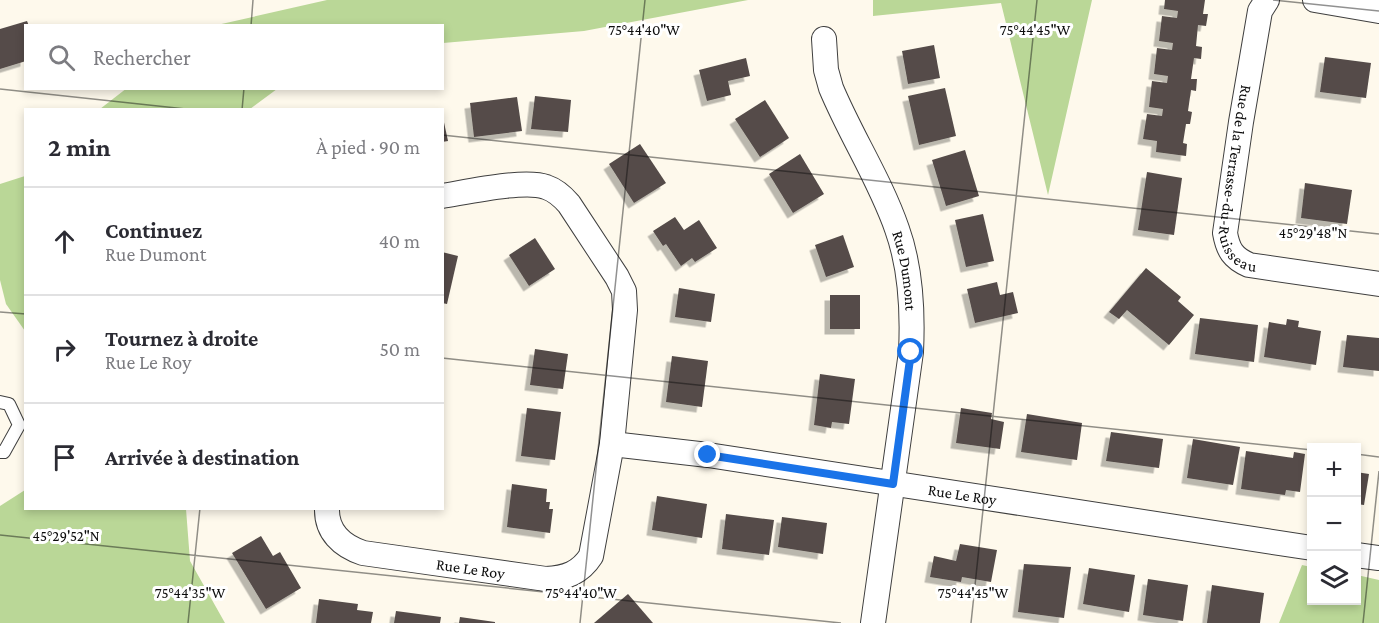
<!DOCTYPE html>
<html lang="fr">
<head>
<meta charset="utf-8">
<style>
	:root { --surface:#fff; --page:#f2f2f3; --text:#2b2b33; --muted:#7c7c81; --line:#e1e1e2 }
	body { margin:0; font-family:"Crimson Pro",serif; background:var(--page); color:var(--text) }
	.controls { position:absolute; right:18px; bottom:18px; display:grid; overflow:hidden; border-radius:0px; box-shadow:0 3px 9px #0003 }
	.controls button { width:54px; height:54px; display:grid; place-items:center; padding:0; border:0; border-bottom:2px solid var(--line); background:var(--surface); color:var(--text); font:30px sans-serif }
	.stop { position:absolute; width:18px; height:18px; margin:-14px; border:4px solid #1a73e8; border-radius:50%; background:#fff }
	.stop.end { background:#1a73e8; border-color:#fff; box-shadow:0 2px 6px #0008 }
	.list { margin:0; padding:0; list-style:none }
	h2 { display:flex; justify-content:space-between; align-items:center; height:78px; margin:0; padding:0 24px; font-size:26px }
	h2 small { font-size:20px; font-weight:400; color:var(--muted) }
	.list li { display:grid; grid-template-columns:39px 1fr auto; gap:18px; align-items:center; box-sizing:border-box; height:108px; padding:0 24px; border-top:2px solid var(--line) }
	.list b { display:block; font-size:22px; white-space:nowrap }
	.list p { margin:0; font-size:20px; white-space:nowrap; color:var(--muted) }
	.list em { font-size:20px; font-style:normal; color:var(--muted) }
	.icon { flex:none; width:33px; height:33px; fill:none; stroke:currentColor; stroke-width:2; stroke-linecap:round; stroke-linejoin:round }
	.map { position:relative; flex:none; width:1379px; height:623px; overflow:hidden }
	.search { position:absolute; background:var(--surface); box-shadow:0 3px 9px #0003; left:24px; top:24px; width:420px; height:66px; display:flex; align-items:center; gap:15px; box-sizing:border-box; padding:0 21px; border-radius:0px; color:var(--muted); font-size:22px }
	.panel { position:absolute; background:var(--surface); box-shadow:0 3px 9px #0003; left:24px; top:108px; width:420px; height:402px; border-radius:0px }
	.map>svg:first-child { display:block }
</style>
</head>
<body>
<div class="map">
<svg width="1379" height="623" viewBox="0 0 1379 623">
	<defs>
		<filter id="shadow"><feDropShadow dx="-5.5" dy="5.5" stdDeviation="0" flood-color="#0004"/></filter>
	</defs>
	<rect width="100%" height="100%" fill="#fef9ec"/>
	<g fill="#bad797">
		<path d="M 327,0 L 748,0 L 584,31 L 443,43 L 442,26 L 217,25 Z"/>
		<path d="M 873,0 L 1092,0 L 1048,195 L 1001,3 L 873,16 Z"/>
		<path d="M 127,88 L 277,88 L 277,89 L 250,109 L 100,109 Z"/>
		<path d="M 25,176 L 26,176 L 25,331 L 6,304 L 0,280 L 0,184 Z"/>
		<path d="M 25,490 L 26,508 L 186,509 L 190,561 L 225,623 L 0,623 L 0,506 Z"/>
		<path d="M 1302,565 L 1311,567 L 1312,600 L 1356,600 L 1357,575 L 1379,580 L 1379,623 L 1279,623 Z"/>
	</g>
	<g fill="#544c49" filter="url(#shadow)">
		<path d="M 1165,0 L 1205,0 L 1203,14 L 1208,14 L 1206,26 L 1198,25 L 1196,46 L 1202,47 L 1201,59 L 1194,58 L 1191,79 L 1197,79 L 1196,91 L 1191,90 L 1188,111 L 1192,112 L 1190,124 L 1186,124 L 1183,143 L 1187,144 L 1186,156 L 1156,152 L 1157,141 L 1143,139 L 1147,114 L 1162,116 L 1163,109 L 1149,107 L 1152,81 L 1167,83 L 1168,76 L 1154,74 L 1157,48 L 1172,50 L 1173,43 L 1159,41 L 1162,16 L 1177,18 L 1178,11 L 1164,9 Z"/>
		<path d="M 27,21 L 29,26 L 26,26 L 26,61 L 0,69 L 0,29 Z"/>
		<path d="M 934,45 L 940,78 L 908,84 L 902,51 Z"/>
		<path d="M 1325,57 L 1371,63 L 1366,98 L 1320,92 Z"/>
		<path d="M 746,58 L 750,76 L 728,81 L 731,95 L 707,101 L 699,70 Z"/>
		<path d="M 945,88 L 956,136 L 919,145 L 908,96 Z"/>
		<path d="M 535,96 L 571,100 L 568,132 L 531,129 Z"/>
		<path d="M 517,97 L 522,131 L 474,137 L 470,103 Z"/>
		<path d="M 765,100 L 789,138 L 760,157 L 735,119 Z"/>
		<path d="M 442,113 L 448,141 L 442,142 Z"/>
		<path d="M 640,144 L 666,183 L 634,203 L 609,164 Z"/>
		<path d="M 965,150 L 979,196 L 946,206 L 932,160 Z"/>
		<path d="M 800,154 L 824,194 L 793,213 L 769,174 Z"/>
		<path d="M 1147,172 L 1182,178 L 1174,235 L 1138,230 Z"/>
		<path d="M 1305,183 L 1352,190 L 1347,224 L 1301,218 Z"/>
		<path d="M 983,214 L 994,261 L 966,267 L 955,220 Z"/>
		<path d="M 675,217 L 684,230 L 699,220 L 717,248 L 695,262 L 692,258 L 681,266 L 666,244 L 663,246 L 653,231 Z"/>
		<path d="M 843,235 L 854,267 L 826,277 L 815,245 Z"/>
		<path d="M 535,238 L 555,269 L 529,286 L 509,255 Z"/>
		<path d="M 442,252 L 458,256 L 447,304 L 442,303 Z"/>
		<path d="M 1146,268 L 1181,297 L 1178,301 L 1194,315 L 1169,345 L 1127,310 L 1119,319 L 1109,312 Z"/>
		<path d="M 997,282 L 1000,295 L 1013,292 L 1018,313 L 975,323 L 967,289 Z"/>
		<path d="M 679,288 L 715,294 L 711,322 L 675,317 Z"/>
		<rect x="830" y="295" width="30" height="34"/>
		<path d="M 1200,318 L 1258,325 L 1254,362 L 1195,354 Z"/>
		<path d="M 1287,319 L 1299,321 L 1298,327 L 1321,331 L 1316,365 L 1264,357 L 1269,322 L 1286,325 Z"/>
		<path d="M 1347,335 L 1379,338 L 1379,371 L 1343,367 Z"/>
		<path d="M 535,349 L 568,354 L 563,389 L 530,385 Z"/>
		<path d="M 672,356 L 708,361 L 702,407 L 666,402 Z"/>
		<path d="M 820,374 L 855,379 L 849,424 L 832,422 L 831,428 L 814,425 Z"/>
		<path d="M 527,408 L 561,412 L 555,460 L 521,456 Z"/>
		<path d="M 961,408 L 992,413 L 991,419 L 1004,422 L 1000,449 L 956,443 Z"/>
		<path d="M 1027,414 L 1082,423 L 1077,460 L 1021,452 Z"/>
		<path d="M 1111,432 L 1163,439 L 1159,468 L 1106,461 Z"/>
		<path d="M 1193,439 L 1240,447 L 1233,485 L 1187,478 Z"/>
		<path d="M 1246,451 L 1293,458 L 1294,452 L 1305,454 L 1300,492 L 1286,490 L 1285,495 L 1241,489 Z"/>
		<path d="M 1356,472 L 1369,474 L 1364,505 L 1356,504 Z"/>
		<path d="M 512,484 L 547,489 L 546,502 L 550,502 L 549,509 L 553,509 L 550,533 L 507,527 Z"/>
		<path d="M 657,496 L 707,504 L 702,538 L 652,530 Z"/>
		<path d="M 726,514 L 774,520 L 769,555 L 722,549 Z"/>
		<path d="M 782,517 L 827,523 L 823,554 L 778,547 Z"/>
		<path d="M 261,536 L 273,556 L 280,552 L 301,588 L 266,609 L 232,553 Z"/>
		<path d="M 960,544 L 997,550 L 991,582 L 962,577 L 961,582 L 930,577 L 934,556 L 956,561 Z"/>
		<path d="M 1024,564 L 1071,567 L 1064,618 L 1018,612 Z"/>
		<path d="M 1089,568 L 1135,575 L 1129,612 L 1083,604 Z"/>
		<path d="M 1148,579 L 1188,585 L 1183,621 L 1143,615 Z"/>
		<path d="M 1212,585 L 1264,593 L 1260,623 L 1207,623 Z"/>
		<path d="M 628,594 L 653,623 L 594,623 Z"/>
		<path d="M 319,599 L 358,604 L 357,610 L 373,612 L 371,623 L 316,623 Z"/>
		<path d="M 396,611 L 441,617 L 440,623 L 394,623 Z"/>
		<path d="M 460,617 L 495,622 L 495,623 L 459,623 Z"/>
	</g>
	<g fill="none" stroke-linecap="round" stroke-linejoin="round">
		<g stroke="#3f3f3f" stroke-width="14">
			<path id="service" d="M 0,402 L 9,404 L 19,425 L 4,452 L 0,452"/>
		</g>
		<g stroke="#3f3f3f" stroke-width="26">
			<g id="minor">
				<path id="s1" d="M 1267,0 L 1260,11 L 1241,122 L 1225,233 C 1228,250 1233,258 1249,265 L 1379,284"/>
				<path d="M 1315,0 L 1379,11"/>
				<path id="s2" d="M 824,39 L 826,70 L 831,88 C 851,136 880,180 897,229 C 911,268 913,311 911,352 L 873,623"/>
				<path id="s3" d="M 612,444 L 708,455 L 1312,548"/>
				<path id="s4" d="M 327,508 C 326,532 342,546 363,553 L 546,579 C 566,578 580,573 591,556 L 612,444 L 625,310 L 624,291 L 617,277 L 569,204 C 563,197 555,190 546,187 C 525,179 467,192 442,196"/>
				<path d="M 1356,555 L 1379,558"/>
			</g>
		</g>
		<use href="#service" stroke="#fff" stroke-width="12"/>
		<use href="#minor" stroke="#fff" stroke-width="24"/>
	</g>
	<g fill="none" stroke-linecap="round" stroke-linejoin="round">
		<path stroke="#1a73e8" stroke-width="8" d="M 708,455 L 893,484 L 911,352"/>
	</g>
	<path fill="none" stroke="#0c0c0c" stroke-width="1.5" stroke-opacity="0.45" d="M 1273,0 L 1379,11M 251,26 L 253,0M 0,89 L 195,110M 242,110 L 244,88M 442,135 L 1379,234M 0,312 L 26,314M 442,358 L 1312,450M 1356,454 L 1379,457M 0,535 L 841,623M 188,623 L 200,508M 580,623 L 645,0M 971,623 L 1037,0M 1363,623 L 1379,471"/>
	<g text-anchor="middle" stroke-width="6" stroke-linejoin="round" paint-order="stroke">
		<g font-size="16" fill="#0c0c0c" stroke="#fff">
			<text dy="6" stroke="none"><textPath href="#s1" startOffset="188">Rue de la Terrasse-du-Ruisseau</textPath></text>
			<text dy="6" stroke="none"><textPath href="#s2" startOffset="248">Rue Dumont</textPath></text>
			<text dy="6" stroke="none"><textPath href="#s3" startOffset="354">Rue Le Roy</textPath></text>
			<text dy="6" stroke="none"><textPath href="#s4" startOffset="171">Rue Le Roy</textPath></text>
		</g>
	</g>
	<g font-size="15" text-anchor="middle" fill="#0c0c0c" stroke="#fff" stroke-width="6" stroke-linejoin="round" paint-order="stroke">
		<text x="644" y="35">75°44'40"W</text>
		<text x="1035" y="35">75°44'45"W</text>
		<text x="1313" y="238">45°29'48"N</text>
		<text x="66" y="541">45°29'52"N</text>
		<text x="190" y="598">75°44'35"W</text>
		<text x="581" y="598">75°44'40"W</text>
		<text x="973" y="598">75°44'45"W</text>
	</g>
</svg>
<div class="controls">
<button>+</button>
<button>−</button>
<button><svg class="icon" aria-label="layers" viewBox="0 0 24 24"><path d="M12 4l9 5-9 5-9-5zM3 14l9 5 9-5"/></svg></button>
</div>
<div class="stop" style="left:911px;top:352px"></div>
<div class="stop end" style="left:708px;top:455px"></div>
<div class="search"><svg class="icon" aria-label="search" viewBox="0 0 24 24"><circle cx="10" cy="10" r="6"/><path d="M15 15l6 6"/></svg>Rechercher</div>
<section class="panel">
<h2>2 min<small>À pied · 90 m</small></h2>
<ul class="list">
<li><svg class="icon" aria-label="ahead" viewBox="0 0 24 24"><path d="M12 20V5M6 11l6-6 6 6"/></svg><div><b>Continuez</b><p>Rue Dumont</p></div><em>40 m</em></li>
<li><svg class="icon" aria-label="right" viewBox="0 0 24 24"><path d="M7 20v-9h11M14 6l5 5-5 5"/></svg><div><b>Tournez à droite</b><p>Rue Le Roy</p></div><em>50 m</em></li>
<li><svg class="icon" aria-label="arrive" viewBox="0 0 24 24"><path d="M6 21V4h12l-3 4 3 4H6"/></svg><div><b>Arrivée à destination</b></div></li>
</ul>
</section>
</div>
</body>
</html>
